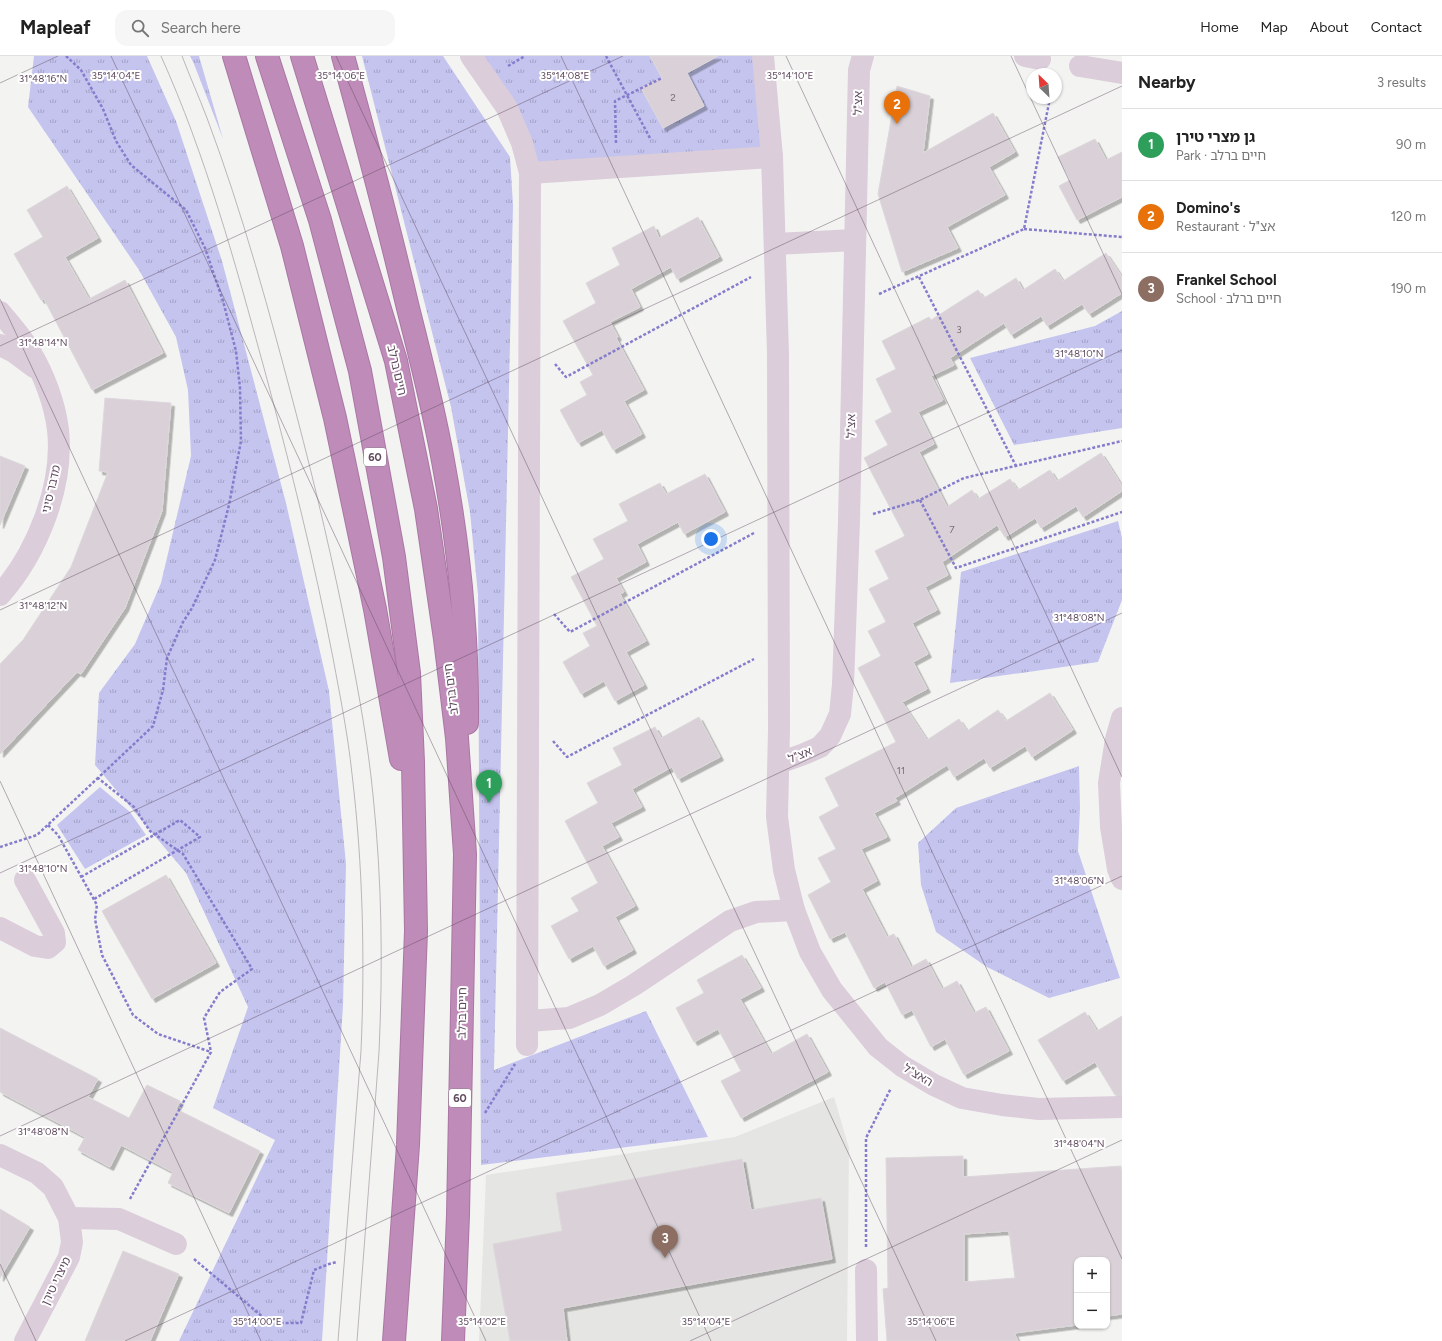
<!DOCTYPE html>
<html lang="en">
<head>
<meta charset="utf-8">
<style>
	:root { --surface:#fff; --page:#f6f6f6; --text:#222; --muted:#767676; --line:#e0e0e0; --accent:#e020c1 }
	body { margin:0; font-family:Figtree,"Noto Sans Hebrew",sans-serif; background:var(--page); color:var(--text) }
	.controls { position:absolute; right:12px; bottom:12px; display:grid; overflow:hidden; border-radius:8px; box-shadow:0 1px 3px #0004 }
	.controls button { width:36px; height:36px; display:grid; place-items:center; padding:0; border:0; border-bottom:1px solid var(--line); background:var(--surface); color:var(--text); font:20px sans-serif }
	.compass { position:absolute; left:1026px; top:12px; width:36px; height:36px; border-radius:50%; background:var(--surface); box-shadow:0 1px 3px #0004; rotate:335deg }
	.you { position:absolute; left:711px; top:483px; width:14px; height:14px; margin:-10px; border:3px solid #fff; border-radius:50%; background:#1a73e8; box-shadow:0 0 0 6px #1a73e833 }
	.badge { display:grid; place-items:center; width:26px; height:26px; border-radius:50%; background:var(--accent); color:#fff; font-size:13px; font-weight:700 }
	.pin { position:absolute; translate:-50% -33px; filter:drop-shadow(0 1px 2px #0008) }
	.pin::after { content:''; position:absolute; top:21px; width:14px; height:12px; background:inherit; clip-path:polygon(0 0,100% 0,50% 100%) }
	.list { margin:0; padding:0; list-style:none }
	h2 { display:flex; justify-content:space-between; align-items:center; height:52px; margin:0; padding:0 16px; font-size:17px }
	h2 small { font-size:13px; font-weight:400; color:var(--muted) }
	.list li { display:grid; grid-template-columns:26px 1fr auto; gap:12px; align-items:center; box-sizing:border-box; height:72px; padding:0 16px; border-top:1px solid var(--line) }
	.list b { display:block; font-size:15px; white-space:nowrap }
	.list p { margin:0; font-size:13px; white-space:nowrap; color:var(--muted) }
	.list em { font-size:13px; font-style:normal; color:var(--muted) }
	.icon { flex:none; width:22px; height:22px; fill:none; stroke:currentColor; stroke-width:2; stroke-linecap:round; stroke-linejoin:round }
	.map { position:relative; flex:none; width:1122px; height:1285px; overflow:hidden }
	header { display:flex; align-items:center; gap:24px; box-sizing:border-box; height:56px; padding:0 20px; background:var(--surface); border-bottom:1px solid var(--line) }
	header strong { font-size:19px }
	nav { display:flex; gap:22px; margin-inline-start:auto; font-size:14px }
	.search { width:280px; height:36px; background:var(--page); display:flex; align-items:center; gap:10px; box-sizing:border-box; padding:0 14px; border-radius:12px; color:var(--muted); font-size:15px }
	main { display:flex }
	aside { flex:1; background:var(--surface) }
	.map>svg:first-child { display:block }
</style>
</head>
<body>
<header>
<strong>Mapleaf</strong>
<div class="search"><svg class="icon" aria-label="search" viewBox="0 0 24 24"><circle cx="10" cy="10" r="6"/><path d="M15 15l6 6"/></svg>Search here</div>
<nav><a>Home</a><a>Map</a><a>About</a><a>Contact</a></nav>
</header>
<main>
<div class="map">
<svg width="1122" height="1285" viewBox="0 0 1122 1285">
	<defs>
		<pattern id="park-tufts" width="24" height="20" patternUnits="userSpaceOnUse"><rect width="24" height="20" fill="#c4c4ef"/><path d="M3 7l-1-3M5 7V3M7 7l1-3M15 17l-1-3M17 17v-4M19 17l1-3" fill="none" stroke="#a2a1c5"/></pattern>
		<filter id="shadow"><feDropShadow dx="3.5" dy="3.5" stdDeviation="0" flood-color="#0004"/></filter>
	</defs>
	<rect width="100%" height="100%" fill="#f3f4f2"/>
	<path fill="#e5e5e3" d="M 834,1041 L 849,1092 L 847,1285 L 479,1285 L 486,1119 L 735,1081 Z"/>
	<g fill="url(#park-tufts)">
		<path d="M 34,0 L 147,0 L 176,65 L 222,205 L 286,447 L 329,635 L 346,808 L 343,949 L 322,1285 L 179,1285 L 275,1084 L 213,1052 L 248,951 L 186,817 L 95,709 L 99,637 L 135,588 L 161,527 L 191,400 L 188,334 L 176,281 L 139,214 L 28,51 Z"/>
		<path d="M 190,0 L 199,0 L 223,83 L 194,8 Z"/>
		<path d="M 362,0 L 443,0 L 510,101 L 513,149 L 494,1014 L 646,955 L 708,1081 L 481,1109 L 478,539 L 470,456 L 451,351 Z"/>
		<path d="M 478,0 L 650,0 L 662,22 L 641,32 L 663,72 L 704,50 L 686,17 L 699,0 L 754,0 L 761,95 L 533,110 Z"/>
		<path d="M 1122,255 L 1122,372 L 1014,389 L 970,302 L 1095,270 Z"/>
		<path d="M 1118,465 L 1122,482 L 1122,544 L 1098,606 L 950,627 L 961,516 Z"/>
		<path d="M 1079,710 L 1080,752 L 1078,795 L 1120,922 L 1049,942 L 987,911 L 936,876 L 921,829 L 918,787 L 956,752 Z"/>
		<path d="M 100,731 L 130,756 L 146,779 L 85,813 L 57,769 Z"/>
	</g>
	<g fill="#d9d1d7" stroke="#ddd7db" fill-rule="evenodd" filter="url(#shadow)">
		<path d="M 650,0 L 718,0 L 687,17 L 704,50 L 663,72 L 641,32 L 662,22 Z"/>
		<path d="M 897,30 L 930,40 L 923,97 L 993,57 L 1015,96 L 989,111 L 1005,139 L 947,171 L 958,192 L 902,216 L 878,138 Z"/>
		<path d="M 1095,83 L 1106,104 L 1122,96 L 1122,141 L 1077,164 L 1059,130 L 1070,124 L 1058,101 Z"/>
		<path d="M 67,130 L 98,182 L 65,201 L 89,243 L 125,224 L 163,297 L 92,334 L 44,243 L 41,244 L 14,198 L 43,181 L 27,154 Z"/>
		<path d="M 698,161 L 719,201 L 677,223 L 671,211 L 631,233 L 640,251 L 610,266 L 618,281 L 616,282 L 644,334 L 624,345 L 642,378 L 613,394 L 602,374 L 578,387 L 560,354 L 587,339 L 580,326 L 593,319 L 563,265 L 596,247 L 586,227 L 620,209 L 612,192 L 654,170 L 659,182 Z"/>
		<path d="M 1106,197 L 1122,221 L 1122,237 L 1089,258 L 1082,248 L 1047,270 L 1041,260 L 1011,279 L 1004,267 L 950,302 L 954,309 L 931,320 L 943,344 L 918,356 L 934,388 L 919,396 L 947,451 L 972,434 L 978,443 L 1010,423 L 1018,434 L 1050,414 L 1057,425 L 1101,397 L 1122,430 L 1122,435 L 1083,461 L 1076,450 L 1041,472 L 1035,462 L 1005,481 L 997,469 L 942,506 L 948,519 L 925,531 L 937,554 L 912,567 L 928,598 L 913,606 L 927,633 L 902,646 L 927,684 L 959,663 L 967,675 L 998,654 L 1006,665 L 1050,637 L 1073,674 L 1032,701 L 1025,690 L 990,712 L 984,702 L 954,721 L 947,709 L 895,742 L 897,745 L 874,757 L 887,781 L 861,793 L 877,825 L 862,833 L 887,881 L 894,878 L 911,911 L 926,903 L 942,933 L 957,925 L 974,957 L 986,951 L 1009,995 L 964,1019 L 945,983 L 931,991 L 912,954 L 902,959 L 885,926 L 874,932 L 845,876 L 830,883 L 808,839 L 831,826 L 818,802 L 836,793 L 819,761 L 839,750 L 825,722 L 896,686 L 858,612 L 881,600 L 868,575 L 886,566 L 869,533 L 889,523 L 875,495 L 905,480 L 864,402 L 888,389 L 875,365 L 892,356 L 876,323 L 896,313 L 882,285 L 929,261 L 931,264 L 978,234 L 984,242 L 1016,222 L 1023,234 L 1055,213 L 1063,225 Z"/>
		<path d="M 105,342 L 171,347 L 162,455 L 125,552 L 81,618 L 77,616 L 0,698 L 0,608 L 23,584 L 71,511 L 108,416 L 99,415 Z"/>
		<path d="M 0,400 L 25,410 L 0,469 Z"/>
		<path d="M 705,418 L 725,456 L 684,478 L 678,466 L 637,488 L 646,506 L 616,522 L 624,536 L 620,538 L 646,585 L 626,596 L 644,629 L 615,645 L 604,625 L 581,638 L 563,606 L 590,590 L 583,577 L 597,570 L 571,521 L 604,503 L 593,483 L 628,465 L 619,448 L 660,427 L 666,438 Z"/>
		<path d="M 699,661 L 720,701 L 678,723 L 672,711 L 632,733 L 642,751 L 611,767 L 619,781 L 602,790 L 635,850 L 615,861 L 633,894 L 604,910 L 593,890 L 569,903 L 551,870 L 579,855 L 571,842 L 598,827 L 565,765 L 598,747 L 587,727 L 622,709 L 613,692 L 655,671 L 661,682 Z"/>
		<path d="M 166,819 L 216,907 L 152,943 L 102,855 Z"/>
		<path d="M 742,899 L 761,932 L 740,943 L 771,998 L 807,978 L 828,1016 L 741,1062 L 721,1025 L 741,1015 L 718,973 L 694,986 L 676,952 L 704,937 L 697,924 Z"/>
		<path d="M 1085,956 L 1097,975 L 1122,960 L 1122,1039 L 1115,1039 L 1095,1006 L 1063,1025 L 1038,984 Z"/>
		<path d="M 0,972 L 98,1023 L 88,1041 L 129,1062 L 147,1029 L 180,1045 L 176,1053 L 260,1095 L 229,1157 L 168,1127 L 173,1116 L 121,1089 L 110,1111 L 78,1094 L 85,1081 L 0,1036 Z"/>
		<path d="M 963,1100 L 963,1121 L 1121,1110 L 1122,1129 L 1122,1258 L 1107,1260 L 1107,1204 L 1077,1204 L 1077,1269 L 1014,1277 L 1018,1285 L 887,1285 L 883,1233 L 888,1232 L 886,1102 ZM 1009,1175 L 1015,1222 L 964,1226 L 964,1178 Z"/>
		<path d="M 742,1103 L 751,1154 L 821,1142 L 832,1203 L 563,1252 L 567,1285 L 510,1285 L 493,1188 L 562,1175 L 556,1137 Z"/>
		<path d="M 0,1153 L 30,1171 L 0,1222 Z"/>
		<path d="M 123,1195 L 179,1218 L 150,1285 L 85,1285 Z"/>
	</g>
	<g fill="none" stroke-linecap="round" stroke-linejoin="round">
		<g stroke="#aa77a4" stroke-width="24">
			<g id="highway">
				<path d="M 234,0 L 292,190 L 335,362 L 375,553 L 401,703"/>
				<path d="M 267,0 L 320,164 L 360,315 L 394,501 L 409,617 L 413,706 L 416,875 L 408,1089 L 394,1285"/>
				<path d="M 302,0 L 396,305 L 426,453 L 445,583 L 457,682 L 465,798 L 458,1159 L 453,1285"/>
				<path d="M 343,0 C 366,84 388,167 408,252 C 421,303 434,354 443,405 C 459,491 468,580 467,667"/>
			</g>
		</g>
		<g stroke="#857ccc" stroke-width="2.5" stroke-dasharray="3 2" stroke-linecap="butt">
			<path d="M 66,0 L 81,14 L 103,53 L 116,85 L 131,109 L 186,154 L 205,192 L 223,245 L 236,295 L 240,332 L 241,385 L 229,449 L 215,504 L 192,552 L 183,566 L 167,602 L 163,634 L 153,670 L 98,722 L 134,751 L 150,775 L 183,798 L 252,913 L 220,936 L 204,962 L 211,996 L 130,1143"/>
			<path d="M 606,0 L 651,84"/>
			<path d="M 508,10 L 525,0"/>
			<path d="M 616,87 L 615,45 L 662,22"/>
			<path d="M 1024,173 L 1122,181"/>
			<path d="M 919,221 L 1016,410"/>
			<path d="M 879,238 L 1024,173 L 1050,42"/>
			<path d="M 555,308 L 566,321 L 751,221"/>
			<path d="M 920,444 L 956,512 L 1122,456"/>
			<path d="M 873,458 L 920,444 L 964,422 L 1122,385"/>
			<path d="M 554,558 L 570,576 L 754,477"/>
			<path d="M 553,685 L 567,701 L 754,603"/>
			<path d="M 48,769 L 58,779 L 97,849 L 95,863 L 102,899 L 133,959 L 158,978 L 211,996"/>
			<path d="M 0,791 L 37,779 L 99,721"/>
			<path d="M 81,821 L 180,764 L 200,781 L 94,843"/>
			<path d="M 485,1057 L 515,1008"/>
			<path d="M 866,1191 L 866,1082 L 891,1032"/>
			<path d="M 194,1203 L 270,1267 L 301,1267 L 314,1214 L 329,1208 L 337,1206"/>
		</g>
		<g stroke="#dbcdda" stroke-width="22">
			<path d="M 471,0 L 507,52 L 522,87 L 530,117 L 527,989"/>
			<path d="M 763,0 L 772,101 L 778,298 L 779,673 L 777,761 L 784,814 L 794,854 L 810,896 L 832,934 L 878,991 L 902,1010 L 934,1029 L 962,1042 L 1002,1049 L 1039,1053 L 1122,1051"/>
			<path d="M 1025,0 L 1040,3"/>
			<path d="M 1080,10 L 1122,17"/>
			<path d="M 530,117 L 772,101"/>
			<path d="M 775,188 L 855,184"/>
			<path d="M 0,256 C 11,269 23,282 31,297 C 44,319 55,348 58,374 C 64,430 37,497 0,539"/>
			<path d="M 0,289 L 14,296 L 34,311"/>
			<path d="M 1122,662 L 1116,683 L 1109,727 L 1111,771 L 1118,813 L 1122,823"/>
			<path d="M 779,707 L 804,698 L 820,691 L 830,680 L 840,658 L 843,628 L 849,465 L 859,14 L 863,0"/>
			<path d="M 0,872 L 35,890 L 48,892 L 55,886 L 54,877 L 25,824"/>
			<path d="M 528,965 L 569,962 L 600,949 L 634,929 L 730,865 L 756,856 L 794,854"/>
			<path d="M 0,1099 L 37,1117 L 53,1131 L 69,1162 L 72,1186 L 69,1201 L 25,1285"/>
			<path d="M 69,1162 L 119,1163 L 176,1188"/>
			<path d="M 866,1214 L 867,1285"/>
		</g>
		<use href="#highway" stroke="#bf8cb9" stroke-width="22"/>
		<g stroke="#bcb5ba" stroke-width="1">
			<path d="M 161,0 C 206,100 235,206 264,312 C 290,408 314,504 333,602 C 340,640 348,679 352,718 C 363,810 365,903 361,995 L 338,1285"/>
			<path d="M 182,0 C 190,21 199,41 207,62 C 243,158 270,258 296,357 C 316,433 334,510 349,587 C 359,638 368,688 373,739 C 382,825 383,910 379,996 L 357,1285"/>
		</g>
	</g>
	<path fill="none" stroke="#5f4a5e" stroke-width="1" stroke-opacity="0.45" d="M 111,0 L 711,1285M 336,0 L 936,1285M 561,0 L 1122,1203M 786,0 L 1122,721M 1011,0 L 1122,238M 0,27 L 58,0M 0,243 L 486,1285M 0,290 L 623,0M 0,554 L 1122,30M 0,725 L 261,1285M 0,817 L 1122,294M 0,1080 L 1122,557M 0,1208 L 36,1285M 125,1285 L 1122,820M 690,1285 L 1122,1084"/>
	<g text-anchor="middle" stroke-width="4" stroke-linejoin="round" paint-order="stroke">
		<g font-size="10" fill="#7e6c7c">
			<text x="673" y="45">2</text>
			<text x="959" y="277">3</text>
			<text x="952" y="477">7</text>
			<text x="901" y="718">11</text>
		</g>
		<g fill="#fff" stroke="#8f808e" stroke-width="1">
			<rect x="364" y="392" width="22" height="18" rx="3"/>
			<rect x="449" y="1033" width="22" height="18" rx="3"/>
		</g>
		<g font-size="11" font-weight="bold" fill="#5f4a5e">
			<text x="375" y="405">60</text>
			<text x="460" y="1046">60</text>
		</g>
		<g font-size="12" fill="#5f4a5e" stroke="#fff">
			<text transform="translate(858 47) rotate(-89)" y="4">אצ"ל</text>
			<text transform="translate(397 314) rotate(77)" y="4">חיים ברלב</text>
			<text transform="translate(851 370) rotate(-89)" y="4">אצ"ל</text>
			<text transform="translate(51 433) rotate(-77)" y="4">מדבר סיני</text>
			<text transform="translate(451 633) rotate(-97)" y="4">חיים ברלב</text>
			<text transform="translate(800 699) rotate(-22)" y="4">אצ"ל</text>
			<text transform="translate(462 957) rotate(-89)" y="4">חיים ברלב</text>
			<text transform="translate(918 1019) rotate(31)" y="4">האצ"ל</text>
			<text transform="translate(56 1225) rotate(-64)" y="4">מיצרי טירן</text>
		</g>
	</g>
	<g font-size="10" text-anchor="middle" fill="#5f4a5e" stroke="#fff" stroke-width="4" stroke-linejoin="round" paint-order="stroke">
		<text x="116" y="23">35°14'04"E</text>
		<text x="341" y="23">35°14'06"E</text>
		<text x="565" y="23">35°14'08"E</text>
		<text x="790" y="23">35°14'10"E</text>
		<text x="43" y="26">31°48'16"N</text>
		<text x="43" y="290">31°48'14"N</text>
		<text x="1079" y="301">31°48'10"N</text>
		<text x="43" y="553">31°48'12"N</text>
		<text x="1079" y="565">31°48'08"N</text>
		<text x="43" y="816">31°48'10"N</text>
		<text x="1079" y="828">31°48'06"N</text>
		<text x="43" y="1079">31°48'08"N</text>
		<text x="1079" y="1091">31°48'04"N</text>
		<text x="257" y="1269">35°14'00"E</text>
		<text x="482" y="1269">35°14'02"E</text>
		<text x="706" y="1269">35°14'04"E</text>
		<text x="931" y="1269">35°14'06"E</text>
	</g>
</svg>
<div class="controls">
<button>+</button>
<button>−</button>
</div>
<svg class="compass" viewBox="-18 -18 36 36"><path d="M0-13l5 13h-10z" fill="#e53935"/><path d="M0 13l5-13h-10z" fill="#767676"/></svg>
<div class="you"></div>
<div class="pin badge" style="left:489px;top:747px;background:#2e9e5b">1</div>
<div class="pin badge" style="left:897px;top:68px;background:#e8710a">2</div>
<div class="pin badge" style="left:665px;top:1202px;background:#8d6e63">3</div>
</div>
<aside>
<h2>Nearby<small>3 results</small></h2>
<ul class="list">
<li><span class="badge" style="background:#2e9e5b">1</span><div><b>גן מצרי טירן</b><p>Park · חיים ברלב</p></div><em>90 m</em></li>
<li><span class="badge" style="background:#e8710a">2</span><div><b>Domino's</b><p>Restaurant · אצ&quot;ל</p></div><em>120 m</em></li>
<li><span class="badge" style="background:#8d6e63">3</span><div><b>Frankel School</b><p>School · חיים ברלב</p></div><em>190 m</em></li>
</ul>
</aside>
</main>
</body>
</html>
